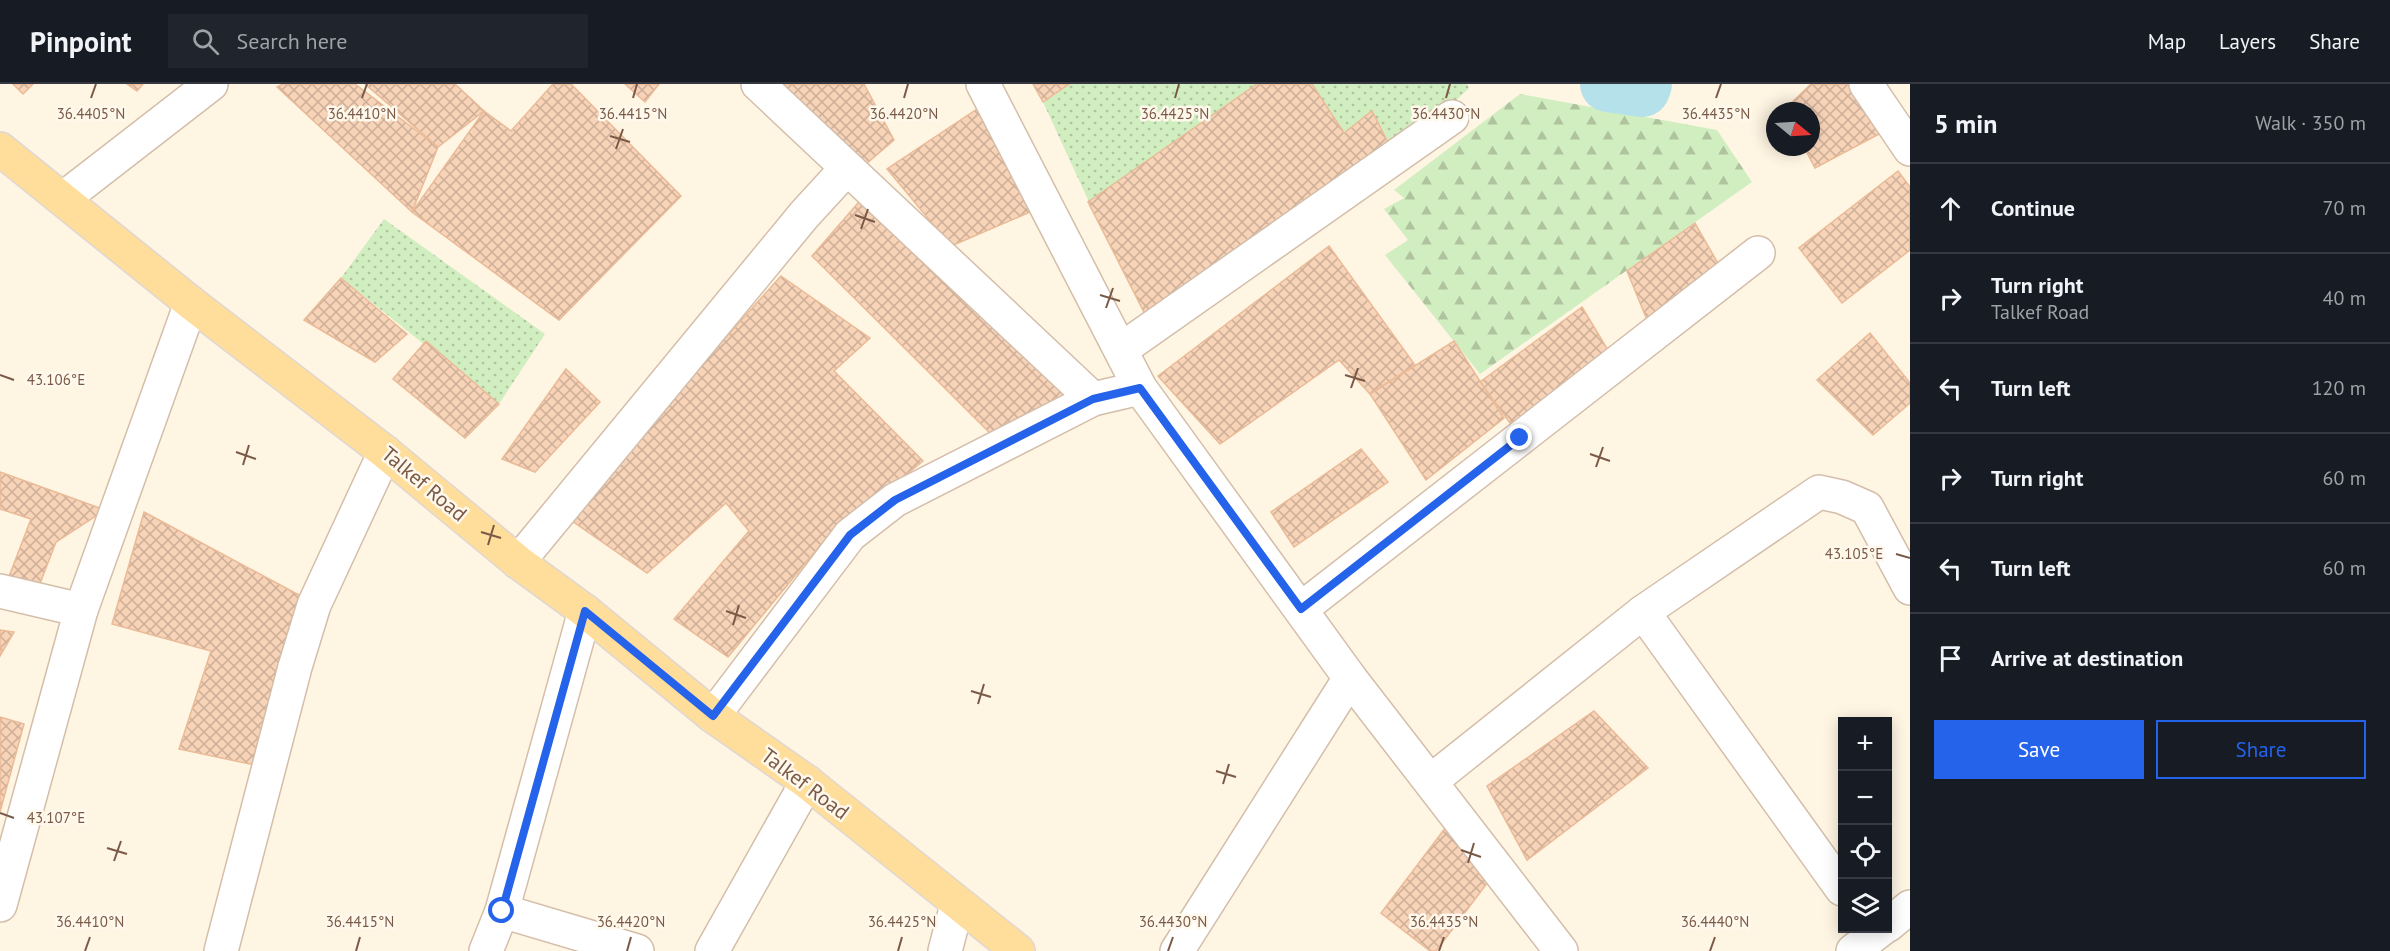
<!DOCTYPE html>
<html lang="en">
<head>
<meta charset="utf-8">
<style>
	:root { --surface:#171b24; --page:#20242c; --text:#f1f3f6; --muted:#9ea1a6; --line:#363941; --accent:#2563eb }
	body { margin:0; font-family:"PT Sans",sans-serif; background:var(--page); color:var(--text) }
	.controls { position:absolute; right:18px; bottom:18px; display:grid; overflow:hidden; border-radius:0px; box-shadow:0 3px 15px #0003 }
	.controls button { width:54px; height:54px; display:grid; place-items:center; padding:0; border:0; border-bottom:2px solid var(--line); background:var(--surface); color:var(--text); font:30px sans-serif }
	.compass { position:absolute; left:1766px; top:18px; width:54px; height:54px; border-radius:50%; background:var(--surface); box-shadow:0 3px 15px #0003; rotate:108deg }
	.stop { position:absolute; width:18px; height:18px; margin:-14px; border:4px solid #2563eb; border-radius:50%; background:#fff }
	.stop.end { background:#2563eb; border-color:#fff; box-shadow:0 2px 6px #0008 }
	.list { margin:0; padding:0; list-style:none }
	h2 { display:flex; justify-content:space-between; align-items:center; height:78px; margin:0; padding:0 24px; font-size:26px }
	h2 small { font-size:20px; font-weight:400; color:var(--muted) }
	.list li { display:grid; grid-template-columns:39px 1fr auto; gap:18px; align-items:center; box-sizing:border-box; height:90px; padding:0 24px; border-top:2px solid var(--line) }
	.list b { display:block; font-size:22px; white-space:nowrap }
	.list p { margin:0; font-size:20px; white-space:nowrap; color:var(--muted) }
	.list em { font-size:20px; font-style:normal; color:var(--muted) }
	.actions { display:flex; gap:12px; padding:18px 24px }
	.actions a { flex:1; padding:14px 0; border:2px solid var(--accent); border-radius:0px; text-align:center; font-size:21px; color:var(--accent) }
	.actions .main { background:var(--accent); color:#fff }
	.icon { flex:none; width:33px; height:33px; fill:none; stroke:currentColor; stroke-width:2; stroke-linecap:round; stroke-linejoin:round }
	.map { position:relative; flex:none; width:1910px; height:867px; overflow:hidden }
	header { display:flex; align-items:center; gap:36px; box-sizing:border-box; height:84px; padding:0 30px; background:var(--surface); border-bottom:2px solid var(--line) }
	header strong { font-size:28px }
	nav { display:flex; gap:33px; margin-inline-start:auto; font-size:21px }
	.search { width:420px; height:54px; background:var(--page); display:flex; align-items:center; gap:15px; box-sizing:border-box; padding:0 21px; border-radius:0px; color:var(--muted); font-size:22px }
	main { display:flex }
	aside { flex:1; background:var(--surface) }
	.map>svg:first-child { display:block }
</style>
</head>
<body>
<header>
<strong>Pinpoint</strong>
<div class="search"><svg class="icon" aria-label="search" viewBox="0 0 24 24"><circle cx="10" cy="10" r="6"/><path d="M15 15l6 6"/></svg>Search here</div>
<nav><a>Map</a><a>Layers</a><a>Share</a></nav>
</header>
<main>
<div class="map">
<svg width="1910" height="867" viewBox="0 0 1910 867">
	<defs>
		<pattern id="grass-dots" width="8" height="8" patternUnits="userSpaceOnUse" patternTransform="scale(1.5)"><rect width="8" height="8" fill="#d1eec0"/><path d="M2 2h.1M6 6h.1" fill="none" stroke="#afc49e" stroke-width="1.8" stroke-linecap="round"/></pattern>
		<pattern id="forest-firs" width="22" height="20" patternUnits="userSpaceOnUse" patternTransform="scale(1.5)"><rect width="22" height="20" fill="#d1eec0"/><path d="M5 1l3.5 6h-7zM16 11l3.5 6h-7z" fill="#afc49e"/></pattern>
		<pattern id="building-cross-hatch" width="8" height="8" patternUnits="userSpaceOnUse" patternTransform="scale(1.5)"><rect width="8" height="8" fill="#f7d3b8"/><path d="M0 0l8 8M0 8l8-8" fill="none" stroke="#cdae97"/></pattern>
	</defs>
	<rect width="100%" height="100%" fill="#fff5e3"/>
	<g fill="url(#grass-dots)">
		<path d="M 1069,0 L 1283,0 L 1095,131 L 1043,18 Z"/>
		<path d="M 1311,0 L 1467,0 L 1469,4 L 1397,73 L 1380,41 L 1352,62 Z"/>
		<path d="M 384,135 L 545,250 L 499,320 L 341,194 Z"/>
	</g>
	<path fill="url(#forest-firs)" d="M 1520,10 L 1717,46 L 1752,98 L 1480,290 L 1385,171 L 1408,156 L 1384,125 L 1404,114 L 1394,106 Z"/>
	<g fill="none" stroke-linecap="round" stroke-linejoin="round">
		<path stroke="#b5e1ea" stroke-width="56" d="M 1608,0 L 1642,5 L 1644,0"/>
	</g>
	<g fill="url(#building-cross-hatch)" stroke="#ebba96" stroke-width="1.5">
		<path d="M 13,0 L 33,0 L 23,10 Z"/>
		<path d="M 127,0 L 143,0 L 137,7 Z"/>
		<path d="M 283,0 L 355,0 L 438,63 L 412,128 L 277,3 Z"/>
		<path d="M 365,0 L 455,0 L 484,27 L 438,63 Z"/>
		<path d="M 553,0 L 571,0 L 681,112 L 559,236 L 412,128 L 484,27 L 511,47 Z"/>
		<path d="M 625,0 L 659,0 L 645,18 Z"/>
		<path d="M 782,0 L 864,0 L 894,56 L 866,80 Z"/>
		<path d="M 1033,0 L 1069,0 L 1043,18 Z"/>
		<path d="M 1257,0 L 1312,0 L 1344,49 L 1372,27 L 1389,60 L 1148,236 L 1088,118 Z"/>
		<path d="M 1811,0 L 1849,0 L 1883,48 L 1815,84 L 1804,63 L 1811,63 L 1811,27 L 1784,26 Z"/>
		<path d="M 980,23 L 1035,126 L 951,162 L 887,85 Z"/>
		<path d="M 1898,87 L 1910,103 L 1910,166 L 1842,219 L 1799,164 Z"/>
		<path d="M 864,112 L 1077,310 L 994,353 L 812,172 Z"/>
		<path d="M 1695,139 L 1724,190 L 1650,243 L 1627,187 Z"/>
		<path d="M 1329,162 L 1415,281 L 1370,310 L 1339,276 L 1220,360 L 1158,292 Z"/>
		<path d="M 781,192 L 870,254 L 834,287 L 923,377 L 822,459 L 728,573 L 674,535 L 749,447 L 726,419 L 647,489 L 565,432 Z"/>
		<path d="M 341,194 L 407,250 L 375,278 L 304,236 Z"/>
		<path d="M 1582,223 L 1614,276 L 1518,350 L 1480,298 Z"/>
		<path d="M 1870,249 L 1910,299 L 1910,319 L 1873,351 L 1817,296 Z"/>
		<path d="M 426,257 L 499,320 L 465,354 L 393,295 Z"/>
		<path d="M 1454,257 L 1504,334 L 1426,396 L 1370,310 Z"/>
		<path d="M 566,285 L 600,318 L 535,388 L 502,375 Z"/>
		<path d="M 1361,365 L 1388,398 L 1294,463 L 1271,428 Z"/>
		<path d="M 0,388 L 105,426 L 56,458 L 36,510 L 5,503 L 31,435 L 0,425 Z"/>
		<path d="M 144,428 L 310,517 L 264,683 L 179,665 L 211,567 L 112,540 Z"/>
		<path d="M 0,546 L 14,548 L 0,572 Z"/>
		<path d="M 1594,627 L 1648,684 L 1527,776 L 1487,702 Z"/>
		<path d="M 0,633 L 24,640 L 0,728 Z"/>
		<path d="M 1452,735 L 1494,790 L 1436,867 L 1430,867 L 1381,829 Z"/>
	</g>
	<g fill="none" stroke-linecap="round" stroke-linejoin="round">
		<g stroke="#d4beaa" stroke-width="36">
			<g id="minor">
				<path d="M 758,0 L 1093,315"/>
				<path d="M 983,0 L 1140,304 L 1350,594 L 1561,867"/>
				<path d="M 1866,0 L 1910,65"/>
				<path d="M 64,114 L 211,0"/>
				<path d="M 1122,265 L 1452,33"/>
				<path d="M 518,478 L 804,131 L 847,84"/>
				<path d="M 0,507 L 81,526"/>
				<path d="M 1301,525 L 1758,169"/>
				<path d="M 1643,528 L 1842,805"/>
				<path d="M 713,632 L 850,451 L 895,416 L 1093,315 L 1140,304"/>
				<path d="M 1431,697 L 1643,528 L 1819,408 L 1842,413 L 1867,424 L 1910,504"/>
				<path d="M 0,821 L 81,526 L 191,219"/>
				<path d="M 502,827 L 637,867"/>
				<path d="M 1888,841 L 1910,823"/>
				<path d="M 221,867 L 295,583 L 314,521 L 385,368"/>
				<path d="M 486,867 L 502,827 L 585,527"/>
				<path d="M 712,867 L 807,698"/>
				<path d="M 945,867 L 957,821"/>
				<path d="M 1177,867 L 1350,594"/>
				<path d="M 1853,867 L 1883,844"/>
			</g>
		</g>
		<g stroke="#dfd7d3" stroke-width="36">
			<path id="major" d="M 0,65 L 191,219 L 385,368 L 518,478 L 585,527 L 713,632 L 807,698 L 1018,867"/>
		</g>
		<use href="#minor" stroke="#fff" stroke-width="33"/>
		<use href="#major" stroke="#ffdd9a" stroke-width="33"/>
	</g>
	<g fill="none" stroke-linecap="round" stroke-linejoin="round">
		<path stroke="#2563eb" stroke-width="8" d="M 502,827 L 585,527 L 713,632 L 850,451 L 895,416 L 1093,315 L 1140,304 L 1301,525 L 1520,354"/>
	</g>
	<path fill="none" stroke="#7a5a46" stroke-width="2" d="M 91,14 L 96,0M 362,14 L 367,0M 633,14 L 637,0M 904,14 L 908,0M 1175,14 L 1179,0M 1446,14 L 1450,0M 1716,14 L 1721,0M 610,52 L 630,58M 616,65 L 623,45M 855,131 L 875,138M 861,145 L 868,125M 1100,211 L 1120,217M 1106,224 L 1113,204M 0,291 L 14,296M 1345,291 L 1365,297M 1351,304 L 1358,284M 236,368 L 256,375M 1590,370 L 1610,377M 243,381 L 249,361M 1596,383 L 1603,363M 481,448 L 501,454M 488,461 L 494,441M 1896,470 L 1910,474M 726,527 L 746,534M 733,541 L 739,521M 971,607 L 991,613M 978,620 L 984,600M 1216,687 L 1236,693M 1223,700 L 1229,680M 0,729 L 14,734M 107,764 L 127,770M 1461,766 L 1481,773M 114,777 L 121,757M 1468,779 L 1474,759M 85,867 L 90,853M 356,867 L 360,853M 627,867 L 631,853M 898,867 L 902,853M 1168,867 L 1173,853M 1439,867 L 1444,853M 1710,867 L 1715,853"/>
	<g text-anchor="middle" stroke-width="5" stroke-linejoin="round" paint-order="stroke">
		<g font-size="21" fill="#7a5a46" stroke="#fff8ec">
			<text transform="translate(424 400) rotate(40)" y="7">Talkef Road</text>
			<text transform="translate(805 700) rotate(37)" y="7">Talkef Road</text>
		</g>
	</g>
	<g font-size="15" text-anchor="middle" fill="#7a5a46" stroke="#fff8ec" stroke-width="5" stroke-linejoin="round" paint-order="stroke">
		<text x="91" y="35">36.4405°N</text>
		<text x="362" y="35">36.4410°N</text>
		<text x="633" y="35">36.4415°N</text>
		<text x="904" y="35">36.4420°N</text>
		<text x="1175" y="35">36.4425°N</text>
		<text x="1446" y="35">36.4430°N</text>
		<text x="1716" y="35">36.4435°N</text>
		<text x="56" y="301">43.106°E</text>
		<text x="1854" y="475">43.105°E</text>
		<text x="56" y="739">43.107°E</text>
		<text x="90" y="843">36.4410°N</text>
		<text x="631" y="843">36.4420°N</text>
		<text x="360" y="843">36.4415°N</text>
		<text x="902" y="843">36.4425°N</text>
		<text x="1173" y="843">36.4430°N</text>
		<text x="1444" y="843">36.4435°N</text>
		<text x="1715" y="843">36.4440°N</text>
	</g>
</svg>
<div class="controls">
<button>+</button>
<button>−</button>
<button><svg class="icon" aria-label="locate" viewBox="0 0 24 24"><circle cx="12" cy="12" r="6"/><path d="M12 2v4M12 18v4M2 12h4M18 12h4"/></svg></button>
<button><svg class="icon" aria-label="layers" viewBox="0 0 24 24"><path d="M12 4l9 5-9 5-9-5zM3 14l9 5 9-5"/></svg></button>
</div>
<svg class="compass" viewBox="-18 -18 36 36"><path d="M0-13l5 13h-10z" fill="#e53935"/><path d="M0 13l5-13h-10z" fill="#9ea1a6"/></svg>
<div class="stop" style="left:502px;top:827px"></div>
<div class="stop end" style="left:1520px;top:354px"></div>
</div>
<aside>
<h2>5 min<small>Walk · 350 m</small></h2>
<ul class="list">
<li><svg class="icon" aria-label="ahead" viewBox="0 0 24 24"><path d="M12 20V5M6 11l6-6 6 6"/></svg><div><b>Continue</b></div><em>70 m</em></li>
<li><svg class="icon" aria-label="right" viewBox="0 0 24 24"><path d="M7 20v-9h11M14 6l5 5-5 5"/></svg><div><b>Turn right</b><p>Talkef Road</p></div><em>40 m</em></li>
<li><svg class="icon" aria-label="left" viewBox="0 0 24 24"><path d="M17 20v-9H6M10 6l-5 5 5 5"/></svg><div><b>Turn left</b></div><em>120 m</em></li>
<li><svg class="icon" aria-label="right" viewBox="0 0 24 24"><path d="M7 20v-9h11M14 6l5 5-5 5"/></svg><div><b>Turn right</b></div><em>60 m</em></li>
<li><svg class="icon" aria-label="left" viewBox="0 0 24 24"><path d="M17 20v-9H6M10 6l-5 5 5 5"/></svg><div><b>Turn left</b></div><em>60 m</em></li>
<li><svg class="icon" aria-label="arrive" viewBox="0 0 24 24"><path d="M6 21V4h12l-3 4 3 4H6"/></svg><div><b>Arrive at destination</b></div></li>
</ul>
<div class="actions"><a class="main">Save</a><a>Share</a></div>
</aside>
</main>
</body>
</html>
